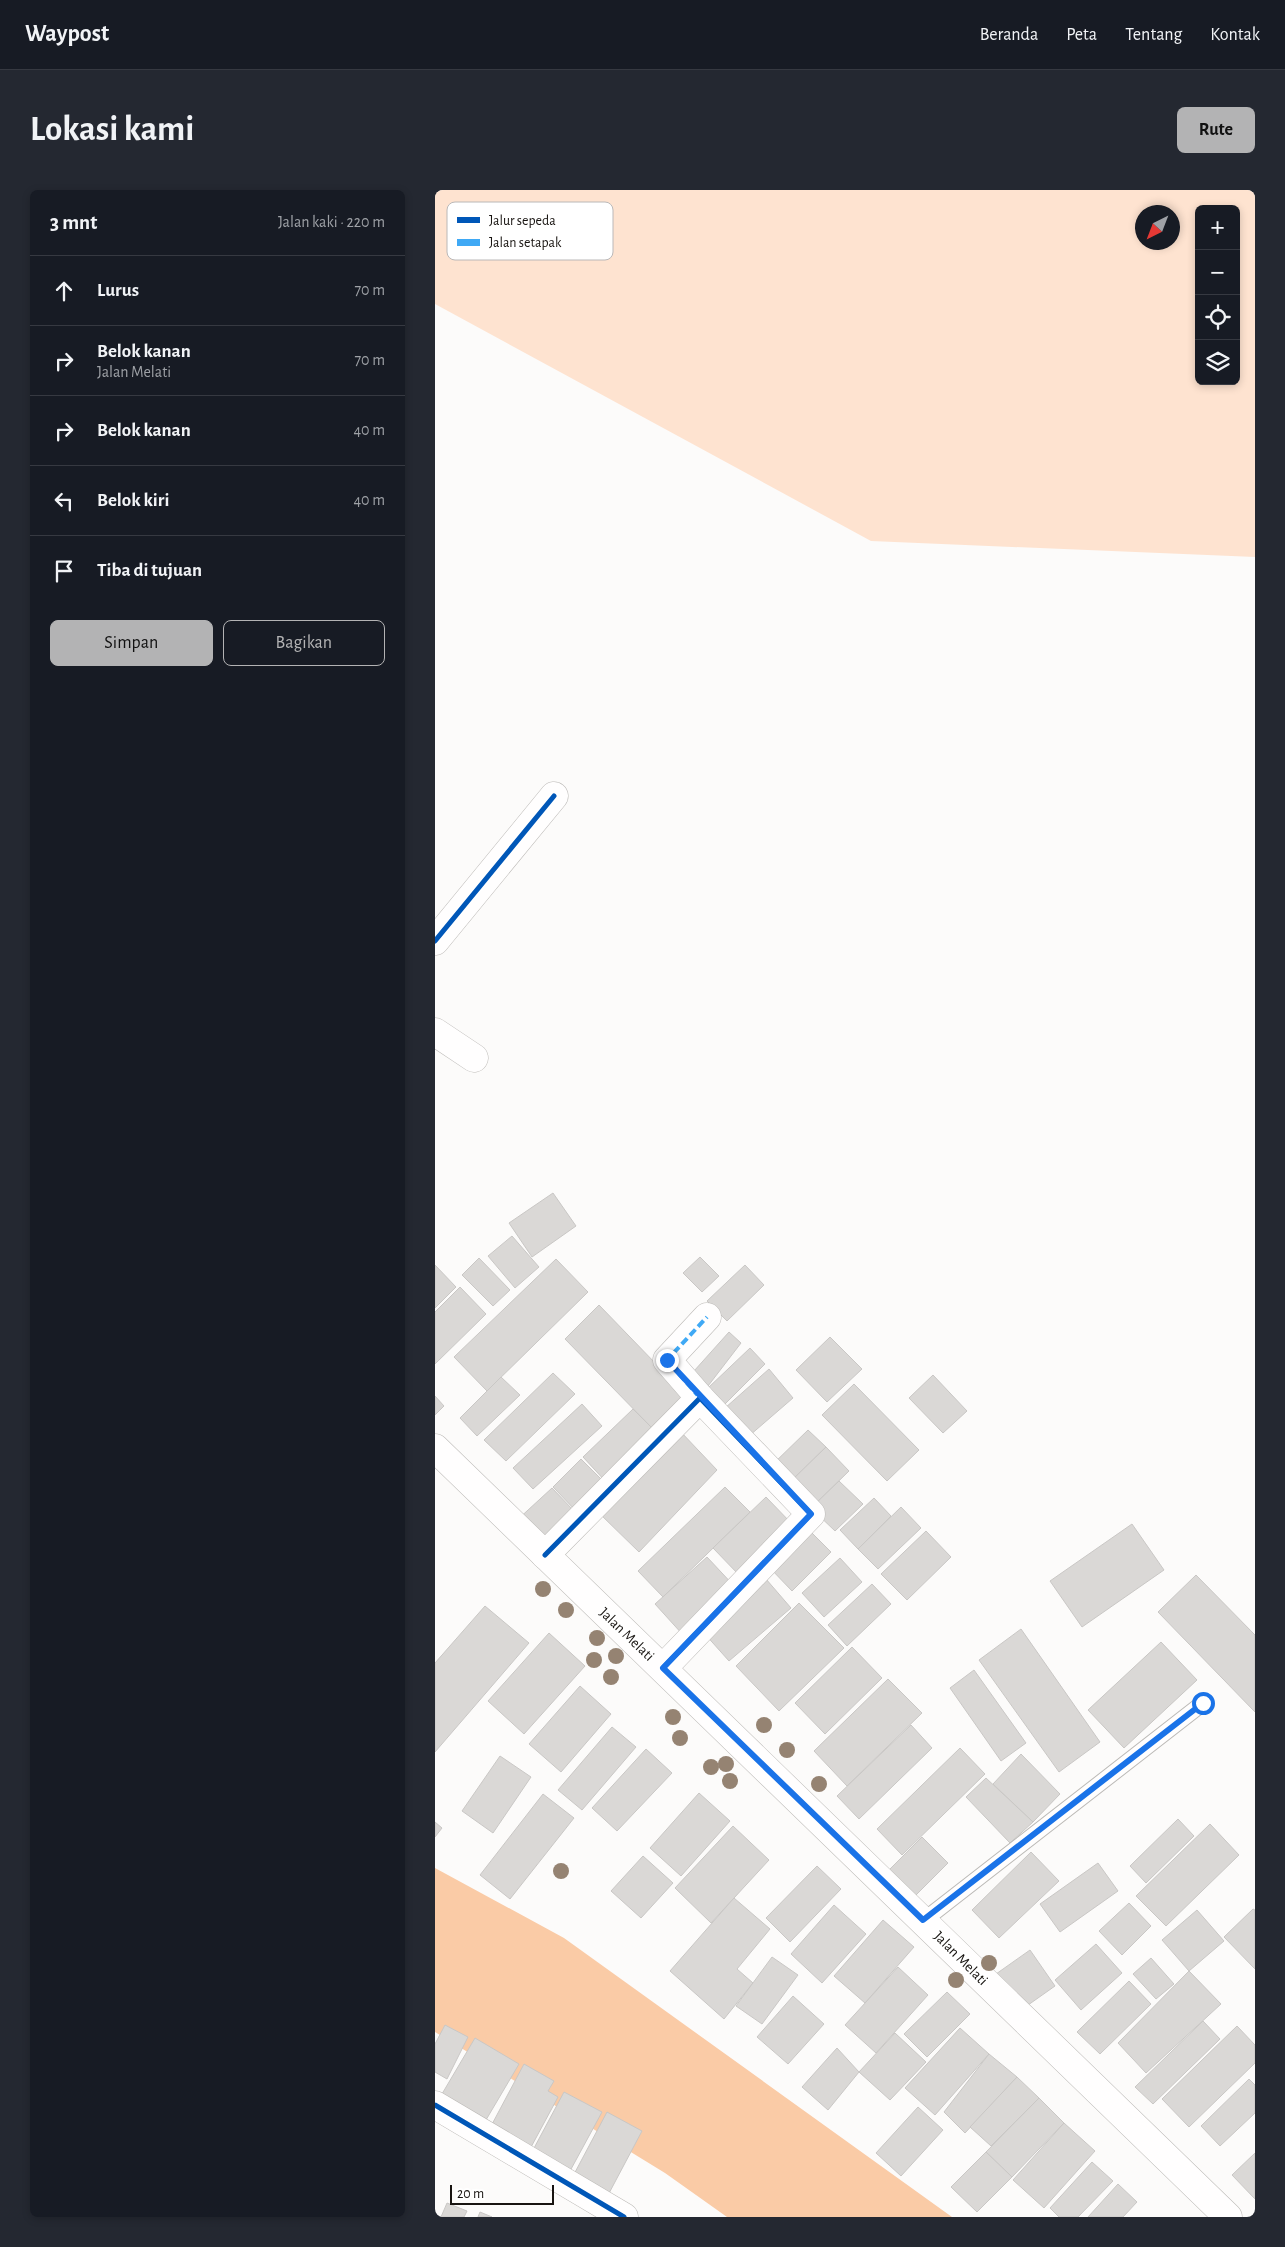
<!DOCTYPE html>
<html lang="id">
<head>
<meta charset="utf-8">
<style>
	:root { --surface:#171b24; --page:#242831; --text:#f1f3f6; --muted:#9ea1a6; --line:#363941; --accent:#b3b3b4 }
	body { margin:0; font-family:"Alegreya Sans",sans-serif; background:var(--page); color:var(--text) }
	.controls { position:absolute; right:15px; top:15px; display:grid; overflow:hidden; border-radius:8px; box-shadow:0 2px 8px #0003 }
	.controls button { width:45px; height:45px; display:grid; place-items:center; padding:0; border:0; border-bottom:1px solid var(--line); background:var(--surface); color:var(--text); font:25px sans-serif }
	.compass { position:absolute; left:700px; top:15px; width:45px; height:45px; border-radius:50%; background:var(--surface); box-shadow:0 2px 8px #0003; rotate:222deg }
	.scale { position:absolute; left:15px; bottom:12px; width:104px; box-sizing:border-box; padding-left:5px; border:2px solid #181411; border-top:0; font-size:14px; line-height:18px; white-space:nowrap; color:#181411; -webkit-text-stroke:4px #fff; paint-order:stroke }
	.stop { position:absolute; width:15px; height:15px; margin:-11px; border:4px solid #1a73e8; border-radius:50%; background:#fff }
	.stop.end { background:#1a73e8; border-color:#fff; box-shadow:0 1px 5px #0008 }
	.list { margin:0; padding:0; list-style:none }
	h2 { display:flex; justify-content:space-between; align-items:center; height:65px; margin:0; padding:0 20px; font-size:21px }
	h2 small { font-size:16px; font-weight:400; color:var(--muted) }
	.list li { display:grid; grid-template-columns:32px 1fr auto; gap:15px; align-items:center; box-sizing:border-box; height:70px; padding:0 20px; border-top:1px solid var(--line) }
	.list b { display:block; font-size:19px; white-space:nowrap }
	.list p { margin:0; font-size:16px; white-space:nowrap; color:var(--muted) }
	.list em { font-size:16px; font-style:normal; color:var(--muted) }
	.actions { display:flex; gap:10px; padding:15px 20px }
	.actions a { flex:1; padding:11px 0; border:1px solid var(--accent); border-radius:8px; text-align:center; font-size:18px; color:var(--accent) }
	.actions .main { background:var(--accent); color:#111 }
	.icon { flex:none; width:28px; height:28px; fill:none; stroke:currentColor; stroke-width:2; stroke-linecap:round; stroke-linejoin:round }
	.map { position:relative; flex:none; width:820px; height:2027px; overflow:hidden; border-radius:8px }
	header { display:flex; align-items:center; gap:30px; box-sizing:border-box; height:70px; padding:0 25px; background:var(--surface); border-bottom:1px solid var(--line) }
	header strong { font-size:24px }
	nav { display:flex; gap:28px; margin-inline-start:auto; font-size:18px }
	.intro { display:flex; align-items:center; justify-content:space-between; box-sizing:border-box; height:120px; padding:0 30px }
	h1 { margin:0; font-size:35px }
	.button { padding:12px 22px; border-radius:8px; background:var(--accent); color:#111; font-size:18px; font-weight:700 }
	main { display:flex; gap:30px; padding:0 30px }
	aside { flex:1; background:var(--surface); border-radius:8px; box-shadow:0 2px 8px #0003 }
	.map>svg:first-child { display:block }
</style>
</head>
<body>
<header>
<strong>Waypost</strong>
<nav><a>Beranda</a><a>Peta</a><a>Tentang</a><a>Kontak</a></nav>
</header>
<div class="intro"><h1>Lokasi kami</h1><a class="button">Rute</a></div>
<main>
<aside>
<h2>3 mnt<small>Jalan kaki · 220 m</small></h2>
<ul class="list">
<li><svg class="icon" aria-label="ahead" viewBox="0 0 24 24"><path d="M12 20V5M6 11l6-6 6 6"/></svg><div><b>Lurus</b></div><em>70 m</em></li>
<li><svg class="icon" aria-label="right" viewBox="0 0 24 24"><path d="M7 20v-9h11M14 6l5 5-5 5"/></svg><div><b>Belok kanan</b><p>Jalan Melati</p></div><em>70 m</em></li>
<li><svg class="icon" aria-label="right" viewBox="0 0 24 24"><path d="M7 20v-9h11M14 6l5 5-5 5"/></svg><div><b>Belok kanan</b></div><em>40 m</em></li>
<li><svg class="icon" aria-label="left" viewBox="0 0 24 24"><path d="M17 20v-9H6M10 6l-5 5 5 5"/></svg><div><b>Belok kiri</b></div><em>40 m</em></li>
<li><svg class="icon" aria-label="arrive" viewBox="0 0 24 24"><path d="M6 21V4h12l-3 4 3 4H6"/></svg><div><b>Tiba di tujuan</b></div></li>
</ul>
<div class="actions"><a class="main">Simpan</a><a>Bagikan</a></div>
</aside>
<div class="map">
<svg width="820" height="2027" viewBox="0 0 820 2027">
	<rect width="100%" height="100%" fill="#fcfbfa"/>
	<path fill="#fee3d0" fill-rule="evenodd" d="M 0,0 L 820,0 L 820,367 L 436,351 L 0,114 ZM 764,19 L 801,19 L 801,191 L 764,191 ZM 708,22 L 738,22 L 738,52 L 708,52 Z"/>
	<path fill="#facba6" d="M 0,1678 L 129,1748 L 517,2027 L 292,2027 L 230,1983 L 0,1842 Z"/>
	<g fill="#dad8d6" stroke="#c9c7c5">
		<path d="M 118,1003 L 141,1036 L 97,1067 L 74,1033 Z"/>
		<path d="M 77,1046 L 104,1077 L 80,1098 L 53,1066 Z"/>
		<path d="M 265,1067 L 284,1086 L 267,1102 L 248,1083 Z"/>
		<path d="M 44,1068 L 75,1100 L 58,1116 L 27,1085 Z"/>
		<path d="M 121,1069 L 153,1102 L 52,1201 L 19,1167 Z"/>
		<path d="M 0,1075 L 21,1097 L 0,1118 Z"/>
		<path d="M 310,1075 L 329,1095 L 292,1131 L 272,1111 Z"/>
		<path d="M 25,1097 L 51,1124 L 0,1174 L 0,1122 Z"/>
		<path d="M 164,1115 L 252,1206 L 218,1239 L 130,1149 Z"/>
		<path d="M 294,1142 L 306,1153 L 273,1196 L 259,1181 Z"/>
		<path d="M 395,1147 L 427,1179 L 392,1212 L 361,1180 Z"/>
		<path d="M 315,1158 L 330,1174 L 290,1214 L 273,1198 Z"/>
		<path d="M 334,1179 L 358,1208 L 314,1246 L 290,1218 Z"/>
		<path d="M 118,1183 L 140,1204 L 71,1271 L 49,1250 Z"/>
		<path d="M 498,1185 L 532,1221 L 508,1243 L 474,1208 Z"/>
		<path d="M 66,1187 L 85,1205 L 42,1246 L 25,1228 Z"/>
		<path d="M 419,1194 L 484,1260 L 452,1291 L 387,1225 Z"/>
		<path d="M 0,1206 L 9,1216 L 0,1225 Z"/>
		<path d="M 147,1214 L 167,1236 L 98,1299 L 78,1278 Z"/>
		<path d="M 198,1219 L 223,1244 L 172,1293 L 148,1267 Z"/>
		<path d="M 373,1240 L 391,1257 L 353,1294 L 336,1276 Z"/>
		<path d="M 245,1241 L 282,1280 L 204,1362 L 164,1323 Z"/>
		<path d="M 391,1257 L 414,1281 L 376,1318 L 353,1294 Z"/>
		<path d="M 146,1269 L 170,1293 L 142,1322 L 118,1297 Z"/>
		<path d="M 404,1291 L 428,1314 L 400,1341 L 376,1318 Z"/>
		<path d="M 290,1297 L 315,1322 L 228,1407 L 203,1381 Z"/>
		<path d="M 117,1298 L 141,1323 L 104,1357 L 80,1332 Z"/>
		<path d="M 331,1307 L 358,1335 L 305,1386 L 278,1358 Z"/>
		<path d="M 439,1308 L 456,1326 L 423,1359 L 405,1340 Z"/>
		<path d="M 466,1317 L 486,1338 L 443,1379 L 423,1359 Z"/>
		<path d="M 697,1334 L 729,1380 L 647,1437 L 615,1391 Z"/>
		<path d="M 374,1340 L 396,1362 L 357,1401 L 335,1378 Z"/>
		<path d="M 491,1341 L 516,1367 L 472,1410 L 446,1384 Z"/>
		<path d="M 272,1367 L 301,1398 L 249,1446 L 220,1414 Z"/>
		<path d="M 405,1368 L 427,1392 L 389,1427 L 367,1403 Z"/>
		<path d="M 761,1385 L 820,1445 L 820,1522 L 723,1422 Z"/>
		<path d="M 331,1389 L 356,1418 L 294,1471 L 269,1443 Z"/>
		<path d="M 437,1394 L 456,1414 L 412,1456 L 393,1435 Z"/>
		<path d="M 364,1413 L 409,1458 L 344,1521 L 301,1476 Z"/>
		<path d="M 50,1416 L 94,1453 L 0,1562 L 0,1473 Z"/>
		<path d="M 586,1439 L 665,1552 L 624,1582 L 544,1470 Z"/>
		<path d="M 114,1443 L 150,1476 L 89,1544 L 53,1511 Z"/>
		<path d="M 726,1452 L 762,1490 L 689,1558 L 653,1520 Z"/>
		<path d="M 417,1457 L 447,1488 L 390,1544 L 360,1513 Z"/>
		<path d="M 539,1480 L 591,1553 L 566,1571 L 515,1498 Z"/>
		<path d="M 453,1489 L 487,1523 L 412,1596 L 379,1561 Z"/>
		<path d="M 145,1496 L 176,1524 L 126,1582 L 94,1554 Z"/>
		<path d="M 476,1535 L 497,1558 L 424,1629 L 402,1606 Z"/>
		<path d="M 177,1537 L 201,1557 L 147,1620 L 123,1600 Z"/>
		<path d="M 525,1558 L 550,1584 L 467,1665 L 442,1639 Z"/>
		<path d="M 211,1559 L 237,1583 L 182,1641 L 157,1618 Z"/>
		<path d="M 586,1564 L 625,1604 L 598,1632 L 558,1594 Z"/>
		<path d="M 65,1566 L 96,1587 L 58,1643 L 27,1621 Z"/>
		<path d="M 551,1588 L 598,1632 L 575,1653 L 531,1607 Z"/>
		<path d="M 264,1603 L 295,1631 L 246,1686 L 215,1658 Z"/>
		<path d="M 108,1604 L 139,1628 L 75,1709 L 45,1685 Z"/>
		<path d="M 743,1629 L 759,1646 L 711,1693 L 695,1676 Z"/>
		<path d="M 0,1632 L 7,1638 L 0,1647 Z"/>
		<path d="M 775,1634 L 804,1665 L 731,1736 L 701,1706 Z"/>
		<path d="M 298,1636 L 334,1670 L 276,1733 L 240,1698 Z"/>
		<path d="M 487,1647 L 513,1673 L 476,1710 L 451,1683 Z"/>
		<path d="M 596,1662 L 624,1691 L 564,1748 L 537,1720 Z"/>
		<path d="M 208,1666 L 238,1693 L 206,1728 L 176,1701 Z"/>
		<path d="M 663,1673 L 683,1701 L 625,1742 L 605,1714 Z"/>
		<path d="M 382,1676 L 406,1699 L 355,1752 L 331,1728 Z"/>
		<path d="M 299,1708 L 335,1739 L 302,1779 L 318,1793 L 289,1829 L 235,1781 Z"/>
		<path d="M 694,1713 L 716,1736 L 687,1765 L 664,1741 Z"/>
		<path d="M 399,1715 L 431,1744 L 387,1793 L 356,1764 Z"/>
		<path d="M 818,1719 L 820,1720 L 820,1779 L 789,1747 Z"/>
		<path d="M 762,1720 L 789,1751 L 754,1781 L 727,1750 Z"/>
		<path d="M 448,1730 L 479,1757 L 430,1813 L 399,1786 Z"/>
		<path d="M 661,1754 L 687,1783 L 646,1820 L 620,1790 Z"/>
		<path d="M 595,1760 L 620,1796 L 586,1820 L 561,1784 Z"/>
		<path d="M 337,1767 L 363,1785 L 327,1834 L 301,1816 Z"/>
		<path d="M 716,1768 L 739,1794 L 721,1809 L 698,1784 Z"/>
		<path d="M 463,1777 L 493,1805 L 441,1863 L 410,1835 Z"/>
		<path d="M 754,1781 L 786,1814 L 711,1883 L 683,1853 Z"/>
		<path d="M 694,1791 L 716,1814 L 665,1864 L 642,1842 Z"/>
		<path d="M 512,1802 L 535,1824 L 492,1867 L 469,1844 Z"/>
		<path d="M 358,1806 L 389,1834 L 353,1874 L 322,1847 Z"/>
		<path d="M 768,1831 L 785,1849 L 718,1914 L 700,1897 Z"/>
		<path d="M 10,1835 L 33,1847 L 12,1889 L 0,1882 L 0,1854 Z"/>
		<path d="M 802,1836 L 820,1855 L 820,1873 L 754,1937 L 727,1909 Z"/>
		<path d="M 525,1838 L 554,1864 L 500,1925 L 470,1898 Z"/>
		<path d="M 460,1843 L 491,1872 L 455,1910 L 424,1882 Z"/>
		<path d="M 40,1848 L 84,1874 L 48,1935 L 4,1909 Z"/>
		<path d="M 402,1858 L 424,1882 L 393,1920 L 367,1897 Z"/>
		<path d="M 554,1864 L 582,1887 L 530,1943 L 509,1922 Z"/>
		<path d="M 89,1874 L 119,1891 L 113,1901 L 123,1907 L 95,1959 L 55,1938 Z"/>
		<path d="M 582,1887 L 604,1908 L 556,1956 L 535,1937 Z"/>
		<path d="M 814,1889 L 820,1895 L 820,1923 L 785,1956 L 766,1936 Z"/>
		<path d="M 129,1902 L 167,1922 L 135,1981 L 98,1960 Z"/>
		<path d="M 604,1908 L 629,1933 L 577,1987 L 551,1962 Z"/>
		<path d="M 483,1917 L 508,1940 L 466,1986 L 441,1963 Z"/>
		<path d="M 172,1922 L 207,1941 L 172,2007 L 137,1988 Z"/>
		<path d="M 629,1933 L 660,1961 L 609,2018 L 578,1990 Z"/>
		<path d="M 551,1962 L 577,1987 L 542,2022 L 516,1997 Z"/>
		<path d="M 820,1963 L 820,2009 L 797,1985 Z"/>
		<path d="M 657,1972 L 678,1991 L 643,2027 L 624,2027 L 615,2018 Z"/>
		<path d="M 683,1994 L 702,2012 L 688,2027 L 653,2027 Z"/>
		<path d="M 12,2013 L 32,2021 L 29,2027 L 6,2027 Z"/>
		<path d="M 45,2022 L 57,2027 L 43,2027 Z"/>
	</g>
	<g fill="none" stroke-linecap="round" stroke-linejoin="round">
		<g stroke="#bcbab7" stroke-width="17">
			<path id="lane" d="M 488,1731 L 768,1513"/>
		</g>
		<g stroke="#bcbab7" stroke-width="29">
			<g id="street">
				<path d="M 0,751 L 119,606"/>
				<path d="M 0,842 L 39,868"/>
				<path d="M 265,1208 L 232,1170 L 272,1127"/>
				<path d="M 110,1365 L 265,1208 L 376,1324 L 228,1478"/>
			</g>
		</g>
		<g stroke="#bcbab7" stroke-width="29">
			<g id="secondary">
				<path d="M 0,1258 L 793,2027"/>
				<path d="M 0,1915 L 189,2027"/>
			</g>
		</g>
		<use href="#lane" stroke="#fffefe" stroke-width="15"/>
		<use href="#street" stroke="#fffefe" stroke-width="28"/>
		<use href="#secondary" stroke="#fffefe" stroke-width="28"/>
		<path stroke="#3fa9f5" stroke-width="4" stroke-dasharray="8 4" stroke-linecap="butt" d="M 265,1208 L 232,1170 L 272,1127"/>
		<g stroke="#fff" stroke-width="8">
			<g id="cycleway">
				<path d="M 0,751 L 119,606"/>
				<path d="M 110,1365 L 265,1208 L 376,1324 L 228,1478"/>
				<path d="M 0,1915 L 189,2027"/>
			</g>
		</g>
		<use href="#cycleway" stroke="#0057b8" stroke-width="5"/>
	</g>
	<g fill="#958372">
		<circle cx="108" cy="1399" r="8"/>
		<circle cx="131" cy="1420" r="8"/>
		<circle cx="162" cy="1448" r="8"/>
		<circle cx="181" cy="1466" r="8"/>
		<circle cx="159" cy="1470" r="8"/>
		<circle cx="176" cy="1487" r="8"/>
		<circle cx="238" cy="1527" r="8"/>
		<circle cx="329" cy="1535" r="8"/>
		<circle cx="245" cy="1548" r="8"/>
		<circle cx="352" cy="1560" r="8"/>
		<circle cx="291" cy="1574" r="8"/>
		<circle cx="276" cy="1577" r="8"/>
		<circle cx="295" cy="1591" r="8"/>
		<circle cx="384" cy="1594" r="8"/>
		<circle cx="126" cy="1681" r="8"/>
		<circle cx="554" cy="1773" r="8"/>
		<circle cx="521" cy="1790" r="8"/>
	</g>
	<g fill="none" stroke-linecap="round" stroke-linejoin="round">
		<path stroke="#1a73e8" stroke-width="6" d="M 232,1170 L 376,1324 L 228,1478 L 488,1730 L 768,1513"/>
	</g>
	<g text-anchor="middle" stroke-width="4" stroke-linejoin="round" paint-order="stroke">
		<g font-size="15" fill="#181411" stroke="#fff">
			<text transform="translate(192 1444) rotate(44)" y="5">Jalan Melati</text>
			<text transform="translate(526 1768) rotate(45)" y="5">Jalan Melati</text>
		</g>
	</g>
	<rect x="12" y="12" width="166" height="58" rx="8" fill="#fff" stroke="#bab8b8" stroke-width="1"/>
	<rect x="22" y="27" width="23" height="6" fill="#0057b8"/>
	<rect x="22" y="49" width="23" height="7" fill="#3fa9f5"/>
	<g font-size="14" fill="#181411">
		<text x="54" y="35">Jalur sepeda</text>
		<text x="54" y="57">Jalan setapak</text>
	</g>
</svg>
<div class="controls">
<button>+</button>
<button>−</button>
<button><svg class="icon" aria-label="locate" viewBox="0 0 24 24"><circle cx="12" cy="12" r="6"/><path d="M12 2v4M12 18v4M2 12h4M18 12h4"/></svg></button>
<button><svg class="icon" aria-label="layers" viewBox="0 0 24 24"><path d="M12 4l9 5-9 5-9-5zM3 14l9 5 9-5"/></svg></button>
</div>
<svg class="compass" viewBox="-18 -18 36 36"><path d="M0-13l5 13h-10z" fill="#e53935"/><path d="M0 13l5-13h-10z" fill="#9ea1a6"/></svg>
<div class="scale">20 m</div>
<div class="stop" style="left:768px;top:1513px"></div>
<div class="stop end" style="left:232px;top:1170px"></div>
</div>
</main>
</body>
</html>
